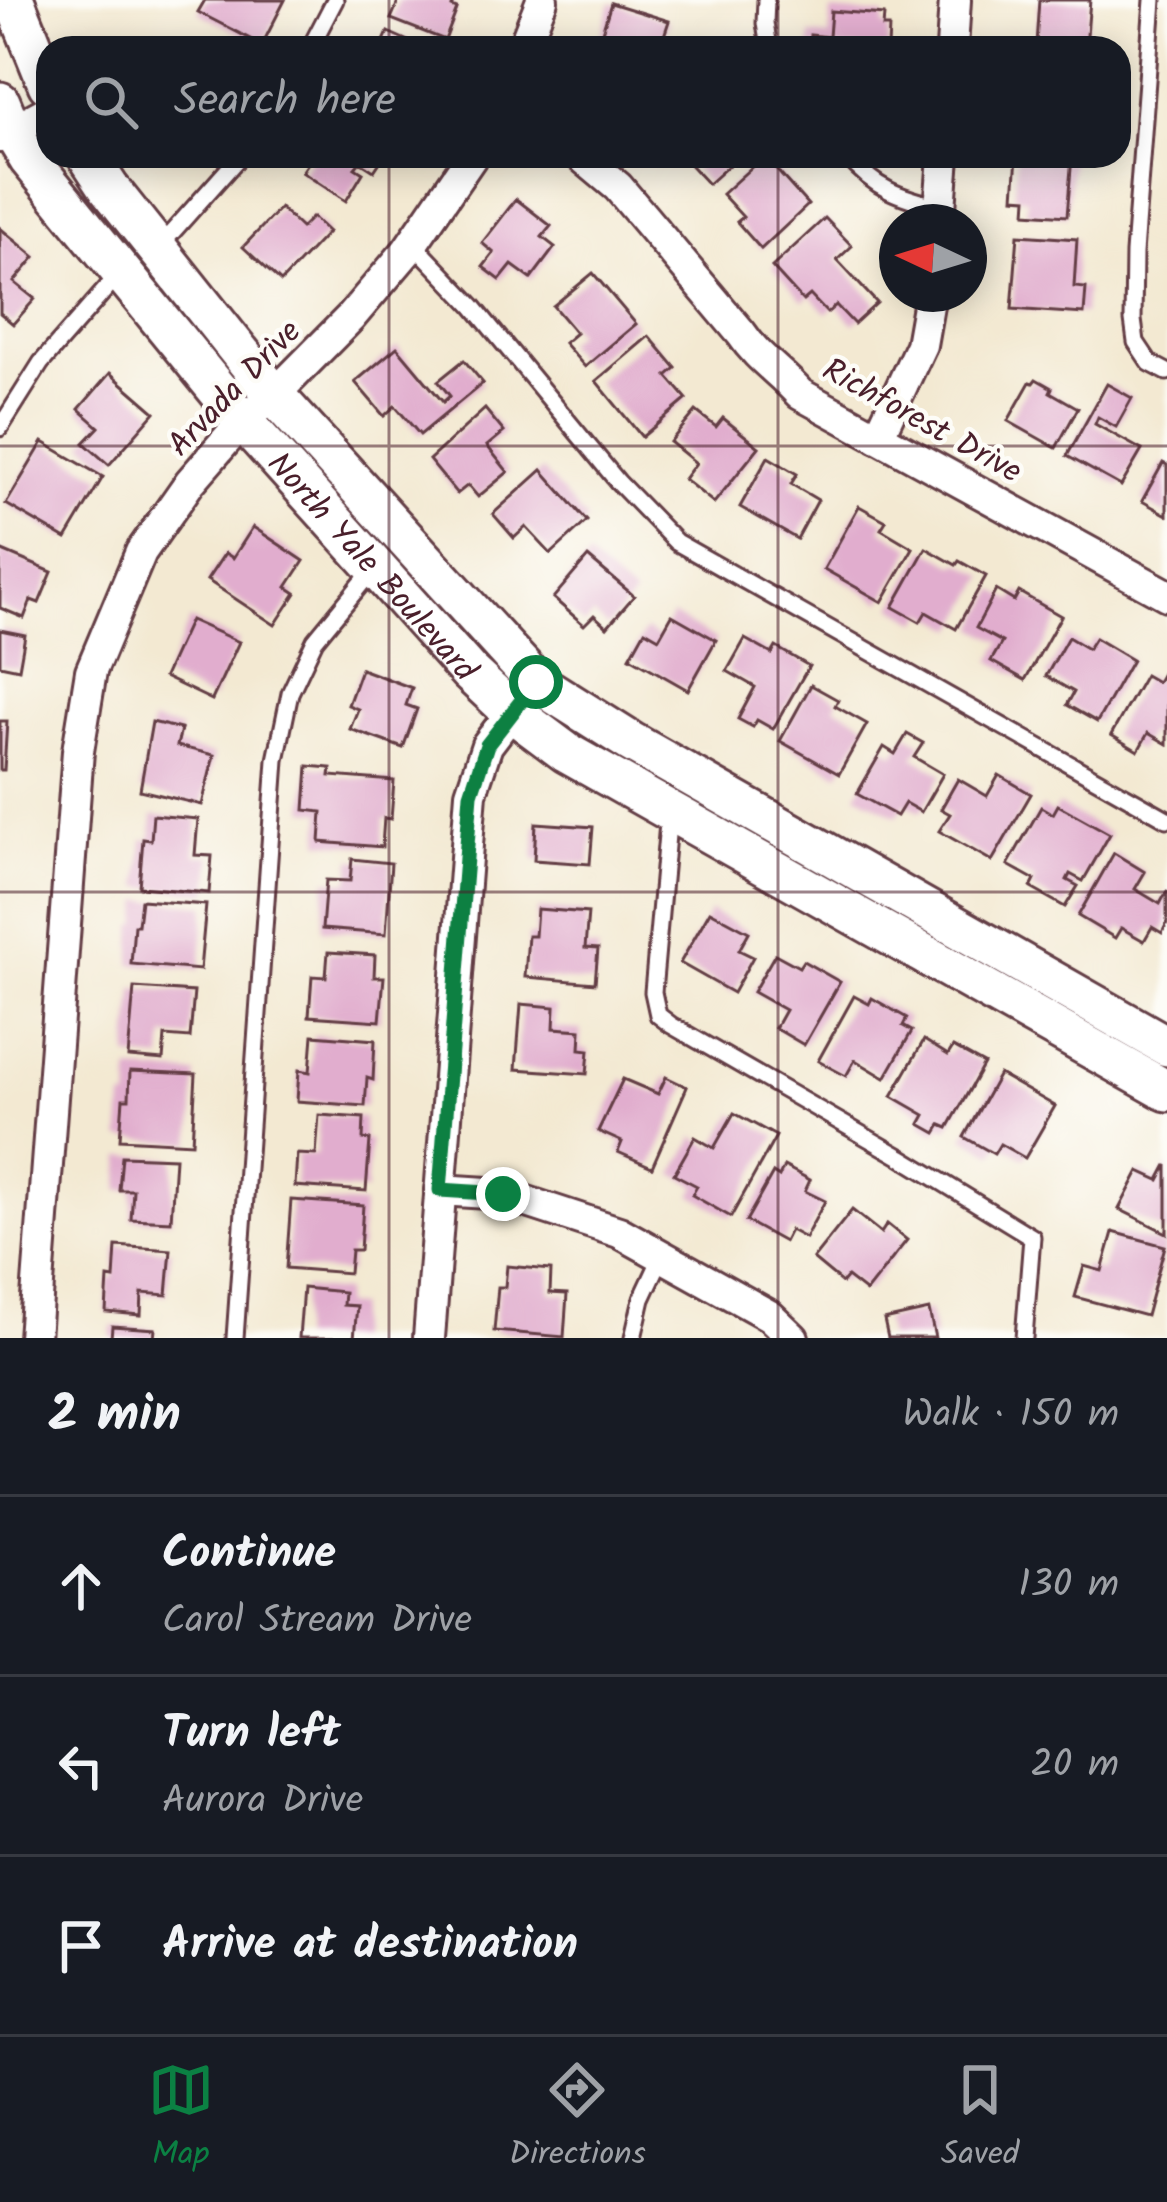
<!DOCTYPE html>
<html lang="en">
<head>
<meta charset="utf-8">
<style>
	:root { --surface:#171b24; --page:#20242c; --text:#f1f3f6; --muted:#9ea1a6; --line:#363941; --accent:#0b8043 }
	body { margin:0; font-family:Kalam,sans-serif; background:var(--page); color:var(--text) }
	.compass { position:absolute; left:879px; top:204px; width:108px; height:108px; border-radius:50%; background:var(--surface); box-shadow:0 6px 30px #0003; rotate:274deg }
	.stop { position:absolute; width:36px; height:36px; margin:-27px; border:9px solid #0b8043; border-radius:50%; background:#fff }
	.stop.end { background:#0b8043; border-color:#fff; box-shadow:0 3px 12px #0008 }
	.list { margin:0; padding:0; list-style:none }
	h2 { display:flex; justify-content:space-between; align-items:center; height:156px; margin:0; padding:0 48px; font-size:51px }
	h2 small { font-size:39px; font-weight:400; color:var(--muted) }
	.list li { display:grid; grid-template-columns:78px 1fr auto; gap:36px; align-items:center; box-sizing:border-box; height:180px; padding:0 48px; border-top:3px solid var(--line) }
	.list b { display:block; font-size:45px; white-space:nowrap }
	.list p { margin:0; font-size:39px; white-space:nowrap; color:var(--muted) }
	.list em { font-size:39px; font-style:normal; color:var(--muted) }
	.icon { flex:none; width:66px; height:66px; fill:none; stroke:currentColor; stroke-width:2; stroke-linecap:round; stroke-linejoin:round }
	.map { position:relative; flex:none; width:1167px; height:1338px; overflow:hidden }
	.search { position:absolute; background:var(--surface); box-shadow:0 6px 30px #0003; left:36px; right:36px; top:36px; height:132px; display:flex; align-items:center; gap:30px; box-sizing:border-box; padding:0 42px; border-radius:36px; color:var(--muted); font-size:45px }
	.sheet { height:696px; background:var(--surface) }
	nav { display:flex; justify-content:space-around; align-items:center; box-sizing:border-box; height:168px; border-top:3px solid var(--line); background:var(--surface); font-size:33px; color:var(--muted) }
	nav a { display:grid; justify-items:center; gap:6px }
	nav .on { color:var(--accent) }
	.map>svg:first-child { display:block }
</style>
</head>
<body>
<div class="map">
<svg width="1167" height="1338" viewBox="0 0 1167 1338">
	<rect width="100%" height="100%" fill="#fdfcf7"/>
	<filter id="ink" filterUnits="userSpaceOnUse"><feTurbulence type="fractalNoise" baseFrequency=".00833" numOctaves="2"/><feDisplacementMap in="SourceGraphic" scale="24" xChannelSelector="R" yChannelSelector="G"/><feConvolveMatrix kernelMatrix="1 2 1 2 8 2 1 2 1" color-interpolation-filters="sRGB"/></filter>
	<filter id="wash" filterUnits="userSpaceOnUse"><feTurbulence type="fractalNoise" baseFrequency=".004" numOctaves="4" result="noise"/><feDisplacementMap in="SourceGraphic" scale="48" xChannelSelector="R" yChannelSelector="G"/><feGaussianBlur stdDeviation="2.7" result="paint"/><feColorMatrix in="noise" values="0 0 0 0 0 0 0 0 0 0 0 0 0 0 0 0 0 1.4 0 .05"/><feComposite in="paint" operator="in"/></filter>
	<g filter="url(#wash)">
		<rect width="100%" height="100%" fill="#f3e9d2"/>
		<g id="blocks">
			<g fill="#e1adce">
				<path d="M 205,0 L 285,0 L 262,45 L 198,12 Z"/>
				<path d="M 399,0 L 454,0 L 452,7 L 457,9 L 445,40 L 391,19 Z"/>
				<path d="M 1039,0 L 1090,0 L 1086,47 L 1036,44 Z"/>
				<path d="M 611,3 L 669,21 L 660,48 L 597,48 Z"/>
				<path d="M 831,11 L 884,15 L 883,27 L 889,27 L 888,48 L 809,48 L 810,35 L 829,37 Z"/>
				<path d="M 388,32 L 424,48 L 381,48 Z"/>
				<path d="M 313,156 L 384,156 L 374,171 L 360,162 L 355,168 L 363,173 L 346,201 L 302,172 Z"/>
				<path d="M 682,156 L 739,156 L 708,184 Z"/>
				<path d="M 764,156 L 808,205 L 761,249 L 737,222 L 743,217 L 722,194 Z"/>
				<path d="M 1017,156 L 1072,156 L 1067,216 L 1026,213 L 1027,198 L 1014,197 Z"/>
				<path d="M 516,199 L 551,226 L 542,237 L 555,247 L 531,279 L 512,265 L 500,280 L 483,267 L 494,253 L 482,243 Z"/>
				<path d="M 280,208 L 301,228 L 312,217 L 328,232 L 281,282 L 243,247 Z"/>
				<path d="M 825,218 L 852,246 L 837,260 L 877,303 L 854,324 L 836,305 L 827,313 L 810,295 L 803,301 L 772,267 Z"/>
				<path d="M 0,228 L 35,257 L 14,282 L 35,299 L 13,324 L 0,313 Z"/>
				<path d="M 1018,235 L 1077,239 L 1074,287 L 1086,288 L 1084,314 L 1012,309 Z"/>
				<path d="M 593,273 L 636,324 L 585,367 L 564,343 L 576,333 L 553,306 Z"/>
				<path d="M 649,336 L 676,368 L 667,376 L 687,399 L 642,437 L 596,381 Z"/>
				<path d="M 397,347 L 443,402 L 450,396 L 438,381 L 464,360 L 483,383 L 420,435 L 395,406 L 384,416 L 355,382 Z"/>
				<path d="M 110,373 L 155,412 L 109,465 L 84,443 L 99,427 L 79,409 Z"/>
				<path d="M 1036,379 L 1052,388 L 1050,392 L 1078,408 L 1056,448 L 1008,421 L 1030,382 L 1033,383 Z"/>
				<path d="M 1107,384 L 1132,398 L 1116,427 L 1098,417 L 1095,424 L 1142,450 L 1121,486 L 1067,456 Z"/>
				<path d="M 485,409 L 504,432 L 487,446 L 508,472 L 478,497 L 468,485 L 457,494 L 429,460 Z"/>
				<path d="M 696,411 L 716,427 L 723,418 L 759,447 L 714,503 L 684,479 L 696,463 L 670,442 Z"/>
				<path d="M 43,442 L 103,477 L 66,539 L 6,504 Z"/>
				<path d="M 768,457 L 797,474 L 791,484 L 818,500 L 797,539 L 740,507 Z"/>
				<path d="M 1163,463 L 1167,465 L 1167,515 L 1142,501 Z"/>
				<path d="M 542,470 L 587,521 L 551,554 L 526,527 L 514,538 L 493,514 Z"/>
				<path d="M 859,506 L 886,521 L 881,529 L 913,548 L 882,602 L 824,569 Z"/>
				<path d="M 253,527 L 304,561 L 287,587 L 296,593 L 275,625 L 207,580 L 225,553 L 233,558 Z"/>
				<path d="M 926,548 L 956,565 L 959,561 L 986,576 L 956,629 L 926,612 L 920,622 L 893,607 Z"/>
				<path d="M 0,550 L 52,572 L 39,603 L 31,600 L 24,618 L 0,608 Z"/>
				<path d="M 588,557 L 634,596 L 607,627 L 594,615 L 584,625 L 553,598 Z"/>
				<path d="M 996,590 L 1014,601 L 1019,592 L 1061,616 L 1025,680 L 991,661 L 1002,642 L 976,628 Z"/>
				<path d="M 672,615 L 716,640 L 688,690 L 630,657 L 645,630 L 659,638 Z"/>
				<path d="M 190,620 L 239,642 L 212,700 L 164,677 Z"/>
				<path d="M 0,630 L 25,635 L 19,669 L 0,665 Z"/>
				<path d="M 1068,637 L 1088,649 L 1095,638 L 1132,660 L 1097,722 L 1067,705 L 1074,692 L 1046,676 Z"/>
				<path d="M 745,639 L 772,654 L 776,647 L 809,666 L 773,729 L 757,720 L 753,727 L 738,719 L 755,687 L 727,671 Z"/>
				<path d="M 361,669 L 412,688 L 406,705 L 417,709 L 403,748 L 350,729 L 358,709 L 348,705 Z"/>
				<path d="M 1162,673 L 1167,676 L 1167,744 L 1148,733 L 1138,751 L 1111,735 L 1145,675 L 1157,682 Z"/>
				<path d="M 811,685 L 838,700 L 835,706 L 867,724 L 839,774 L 780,741 Z"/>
				<path d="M 0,721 L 7,721 L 4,770 L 0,770 Z"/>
				<path d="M 152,722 L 181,729 L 177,746 L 214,755 L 202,805 L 140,790 Z"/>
				<path d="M 907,734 L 923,743 L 914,757 L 943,774 L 921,812 L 905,803 L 897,816 L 857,794 L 884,747 L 895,754 Z"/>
				<path d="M 308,766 L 331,768 L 330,776 L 394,781 L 391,819 L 384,818 L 382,847 L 320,842 L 322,812 L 305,810 Z"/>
				<path d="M 999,775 L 1031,794 L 992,861 L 939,831 L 950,814 L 941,809 L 958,779 L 987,796 Z"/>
				<path d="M 1058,805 L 1110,834 L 1083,881 L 1070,874 L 1067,880 L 1078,886 L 1065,907 L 1031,888 L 1035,880 L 1008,865 L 1041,807 L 1053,814 Z"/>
				<path d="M 153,815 L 198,819 L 195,855 L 212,856 L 209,893 L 139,887 L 143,839 L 151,840 Z"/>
				<path d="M 536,823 L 593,827 L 590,864 L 534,860 Z"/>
				<path d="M 1114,853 L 1145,872 L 1135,889 L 1160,904 L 1167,891 L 1167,923 L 1162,933 L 1152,927 L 1144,941 L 1121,928 L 1115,938 L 1078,916 Z"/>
				<path d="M 352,859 L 391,863 L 386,934 L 322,929 L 326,880 L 350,881 Z"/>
				<path d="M 141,900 L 206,905 L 200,970 L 131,964 L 134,925 L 138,925 Z"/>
				<path d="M 537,909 L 588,913 L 585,948 L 598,949 L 595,983 L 525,977 L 528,936 L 535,936 Z"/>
				<path d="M 710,911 L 749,932 L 739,950 L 753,957 L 733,993 L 680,963 Z"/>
				<path d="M 328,952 L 375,955 L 374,977 L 384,977 L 380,1021 L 309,1016 L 312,976 L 326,977 Z"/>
				<path d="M 775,954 L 799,967 L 803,961 L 840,982 L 804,1045 L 775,1028 L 785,1010 L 753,992 Z"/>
				<path d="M 134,988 L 194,992 L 190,1038 L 165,1036 L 163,1060 L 128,1057 Z"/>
				<path d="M 854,996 L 869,1004 L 872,998 L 907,1018 L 903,1026 L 912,1031 L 885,1078 L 855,1060 L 846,1076 L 818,1061 Z"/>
				<path d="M 521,1004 L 555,1007 L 554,1028 L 581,1030 L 580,1049 L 589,1050 L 587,1074 L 516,1069 Z"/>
				<path d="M 313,1035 L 375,1040 L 373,1080 L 367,1078 L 365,1106 L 297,1101 L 299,1070 L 310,1072 Z"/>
				<path d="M 924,1040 L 948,1055 L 953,1047 L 984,1064 L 948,1128 L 941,1125 L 936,1133 L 920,1124 L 925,1115 L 892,1096 Z"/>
				<path d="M 130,1071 L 196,1074 L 192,1143 L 120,1139 L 123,1099 L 129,1099 Z"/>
				<path d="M 999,1074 L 1055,1106 L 1025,1158 L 1000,1144 L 994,1154 L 964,1137 Z"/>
				<path d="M 666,1077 L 687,1087 L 652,1167 L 618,1152 L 622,1142 L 598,1131 L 623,1079 L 658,1094 Z"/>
				<path d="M 734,1113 L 776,1136 L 731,1217 L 692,1195 L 697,1186 L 674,1174 L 695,1137 L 714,1148 Z"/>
				<path d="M 319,1115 L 364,1118 L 363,1139 L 370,1140 L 366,1191 L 295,1186 L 297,1154 L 316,1155 Z"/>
				<path d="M 122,1156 L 175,1158 L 171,1221 L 131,1219 L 133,1190 L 119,1190 Z"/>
				<path d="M 1167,1165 L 1167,1233 L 1119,1209 L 1139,1171 L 1159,1180 Z"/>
				<path d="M 784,1166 L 810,1180 L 805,1191 L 825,1201 L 805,1238 L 790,1230 L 784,1242 L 746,1221 L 773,1173 L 779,1177 Z"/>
				<path d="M 291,1200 L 363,1205 L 360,1250 L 351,1250 L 349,1273 L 286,1268 Z"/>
				<path d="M 852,1210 L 881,1233 L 887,1224 L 907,1240 L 866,1292 L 847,1277 L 842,1283 L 813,1259 Z"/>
				<path d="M 1113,1232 L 1165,1246 L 1146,1316 L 1075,1297 L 1084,1266 L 1102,1271 Z"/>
				<path d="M 116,1246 L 171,1250 L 167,1295 L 142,1293 L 141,1315 L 106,1312 L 108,1278 L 114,1279 Z"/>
				<path d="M 507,1266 L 551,1270 L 550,1293 L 567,1294 L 564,1337 L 494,1331 L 498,1287 L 505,1287 Z"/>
				<path d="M 303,1288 L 344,1292 L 343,1305 L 357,1306 L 354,1338 L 299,1338 Z"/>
				<path d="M 929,1310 L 935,1338 L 888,1338 L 884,1320 Z"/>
				<path d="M 112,1326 L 155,1329 L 154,1338 L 111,1338 Z"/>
			</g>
		</g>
	</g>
	<g filter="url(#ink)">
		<use href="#blocks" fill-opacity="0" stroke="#633d44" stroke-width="3"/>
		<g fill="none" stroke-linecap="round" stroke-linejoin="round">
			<g stroke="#633d44" stroke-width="21">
				<g id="service">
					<path d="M 766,0 L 765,23 L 769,48"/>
					<path d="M 1153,0 L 1134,253 L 1133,320 L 1136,342 L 1150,363 L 1167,372"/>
					<path d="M 310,48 L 335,0"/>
					<path d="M 847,156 C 875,189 899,197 940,207"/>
					<path d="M 413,243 L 473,306 L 618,482 L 676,542 L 1167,819"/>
					<path d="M 159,247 L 240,156"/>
					<path d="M 0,428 L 41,363 L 119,274"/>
					<path d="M 669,812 L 653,992 L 658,1015 L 671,1025 L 901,1157 L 1032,1237 L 1024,1338"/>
					<path d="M 235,1338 L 276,760 L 290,693 L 315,640 L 375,567"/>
					<path d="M 633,1338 L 642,1299 L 662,1256"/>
				</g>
			</g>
			<g stroke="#633d44" stroke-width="36">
				<g id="minor">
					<path d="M 523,48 L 542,0"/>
					<path d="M 952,48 L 955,0"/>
					<path d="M 0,137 L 48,111"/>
					<path d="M 581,156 L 618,187 L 741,333 C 759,360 780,371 800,394 L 1167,595"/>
					<path d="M 939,222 L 944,156"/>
					<path d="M 878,437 L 921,345 L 930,294"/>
					<path d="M 440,1190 L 503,1194 L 619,1232 L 770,1316 L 793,1338"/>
					<path d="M 34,1338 L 78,751 L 91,671 L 141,552 L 190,482 L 243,421 L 274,395 L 350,318 L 407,251 L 472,156"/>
					<path d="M 429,1338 L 471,793 L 487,745 L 525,695"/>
				</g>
			</g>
			<g stroke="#633d44" stroke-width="45">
				<g id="tertiary">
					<path d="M 14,0 L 48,84"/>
					<path id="s1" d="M 0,102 L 12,131 L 29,159 L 243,421 L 375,567 L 469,672 L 512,712 L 567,753 L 1167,1091"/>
					<path d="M 88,156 L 109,188 L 274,395 L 536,682 L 631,742 L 1167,1046"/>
				</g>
			</g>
			<use href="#service" stroke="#fff" stroke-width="15"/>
			<use href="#minor" stroke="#fff" stroke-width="30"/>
			<use href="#tertiary" stroke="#fff" stroke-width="39"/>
		</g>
	</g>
	<g fill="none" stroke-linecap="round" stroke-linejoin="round" filter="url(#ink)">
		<path stroke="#0b8043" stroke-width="15" d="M 503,1194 L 440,1190 L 471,794 L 487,745 L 536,682"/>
	</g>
	<path fill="none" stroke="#4a1f2b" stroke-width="3" stroke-opacity="0.55" d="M 389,0 L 389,48M 778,0 L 778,48M 389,156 L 389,1338M 778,156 L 778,1338M 0,446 L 1167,446M 0,892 L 1167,892"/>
	<g text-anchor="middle" stroke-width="9" stroke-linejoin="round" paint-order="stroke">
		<g font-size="33" fill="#4a1f2b" stroke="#fdfcf7">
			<text transform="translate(233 387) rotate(-46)" y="12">Arvada Drive</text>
			<text transform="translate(923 419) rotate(29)" y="12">Richforest Drive</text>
			<text dy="12" stroke="none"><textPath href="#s1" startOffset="597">North Yale Boulevard</textPath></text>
		</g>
	</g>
</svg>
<svg class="compass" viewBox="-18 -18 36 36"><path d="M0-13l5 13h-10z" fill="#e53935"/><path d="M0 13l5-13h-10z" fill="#9ea1a6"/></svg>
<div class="stop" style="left:536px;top:682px"></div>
<div class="stop end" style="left:503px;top:1194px"></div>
<div class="search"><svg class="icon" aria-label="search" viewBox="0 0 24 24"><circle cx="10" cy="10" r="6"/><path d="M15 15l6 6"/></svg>Search here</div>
</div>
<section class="sheet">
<h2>2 min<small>Walk · 150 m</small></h2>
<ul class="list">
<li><svg class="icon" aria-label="ahead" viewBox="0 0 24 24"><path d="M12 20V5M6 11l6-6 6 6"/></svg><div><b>Continue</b><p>Carol Stream Drive</p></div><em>130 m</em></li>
<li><svg class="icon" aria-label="left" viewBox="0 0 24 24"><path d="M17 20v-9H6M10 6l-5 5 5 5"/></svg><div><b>Turn left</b><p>Aurora Drive</p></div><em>20 m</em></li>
<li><svg class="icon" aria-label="arrive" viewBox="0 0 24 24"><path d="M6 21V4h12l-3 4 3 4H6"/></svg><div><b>Arrive at destination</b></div></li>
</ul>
</section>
<nav>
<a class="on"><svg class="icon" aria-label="map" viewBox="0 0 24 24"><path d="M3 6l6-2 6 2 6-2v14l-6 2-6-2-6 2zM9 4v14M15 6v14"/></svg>Map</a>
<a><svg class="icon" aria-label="directions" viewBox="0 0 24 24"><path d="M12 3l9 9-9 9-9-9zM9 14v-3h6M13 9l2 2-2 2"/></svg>Directions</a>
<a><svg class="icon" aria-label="saved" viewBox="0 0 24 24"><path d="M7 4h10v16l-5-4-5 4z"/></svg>Saved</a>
</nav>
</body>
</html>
